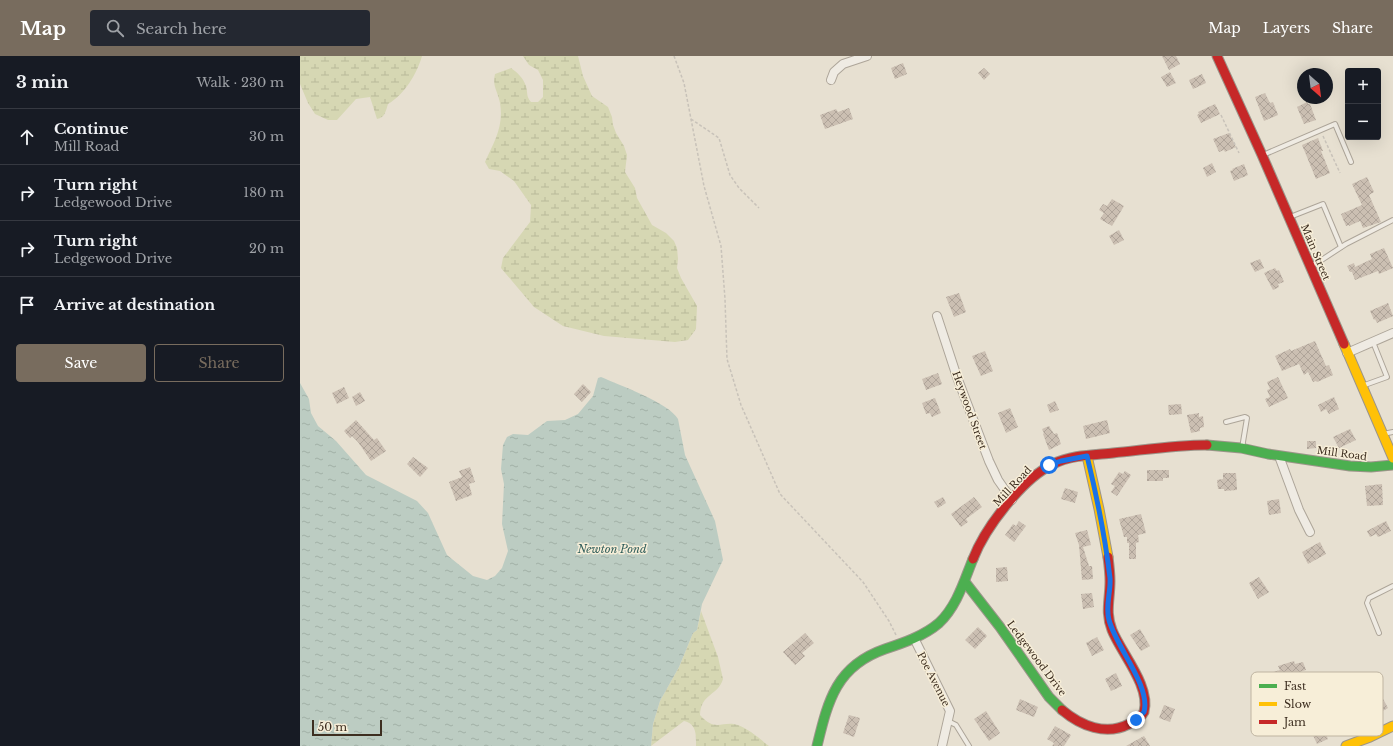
<!DOCTYPE html>
<html lang="en">
<head>
<meta charset="utf-8">
<style>
	:root { --surface:#171b24; --page:#242831; --text:#f1f3f6; --muted:#9ea1a6; --line:#363941; --accent:#786c5e }
	body { margin:0; font-family:"Libre Baskerville",serif; background:var(--page); color:var(--text) }
	.controls { position:absolute; right:12px; top:12px; display:grid; overflow:hidden; border-radius:4px; box-shadow:0 4px 16px #0002 }
	.controls button { width:36px; height:36px; display:grid; place-items:center; padding:0; border:0; border-bottom:1px solid var(--line); background:var(--surface); color:var(--text); font:20px sans-serif }
	.compass { position:absolute; left:997px; top:12px; width:36px; height:36px; border-radius:50%; background:var(--surface); box-shadow:0 4px 16px #0002; rotate:152deg }
	.scale { position:absolute; left:12px; bottom:10px; width:70px; box-sizing:border-box; padding-left:4px; border:2px solid #3d2e20; border-top:0; font-size:11px; line-height:14px; white-space:nowrap; color:#3d2e20; -webkit-text-stroke:3px #f7eed8; paint-order:stroke }
	.stop { position:absolute; width:12px; height:12px; margin:-9px; border:3px solid #1a73e8; border-radius:50%; background:#fff }
	.stop.end { background:#1a73e8; border-color:#fff; box-shadow:0 1px 4px #0008 }
	.list { margin:0; padding:0; list-style:none }
	h2 { display:flex; justify-content:space-between; align-items:center; height:52px; margin:0; padding:0 16px; font-size:17px }
	h2 small { font-size:13px; font-weight:400; color:var(--muted) }
	.list li { display:grid; grid-template-columns:26px 1fr auto; gap:12px; align-items:center; box-sizing:border-box; height:56px; padding:0 16px; border-top:1px solid var(--line) }
	.list b { display:block; font-size:15px; white-space:nowrap }
	.list p { margin:0; font-size:13px; white-space:nowrap; color:var(--muted) }
	.list em { font-size:13px; font-style:normal; color:var(--muted) }
	.actions { display:flex; gap:8px; padding:12px 16px }
	.actions a { flex:1; padding:9px 0; border:1px solid var(--accent); border-radius:4px; text-align:center; font-size:14px; color:var(--accent) }
	.actions .main { background:var(--accent); color:#fff }
	.icon { flex:none; width:22px; height:22px; fill:none; stroke:currentColor; stroke-width:2; stroke-linecap:round; stroke-linejoin:round }
	.map { position:relative; flex:none; width:1093px; height:690px; overflow:hidden }
	header { display:flex; align-items:center; gap:24px; box-sizing:border-box; height:56px; padding:0 20px; background:var(--accent); color:#fff }
	header strong { font-size:19px }
	nav { display:flex; gap:22px; margin-inline-start:auto; font-size:14px }
	.search { width:280px; height:36px; background:var(--page); display:flex; align-items:center; gap:10px; box-sizing:border-box; padding:0 14px; border-radius:4px; color:var(--muted); font-size:15px }
	main { display:flex }
	aside { flex:1; background:var(--surface) }
	.map>svg:first-child { display:block }
</style>
</head>
<body>
<header>
<strong>Map</strong>
<div class="search"><svg class="icon" aria-label="search" viewBox="0 0 24 24"><circle cx="10" cy="10" r="6"/><path d="M15 15l6 6"/></svg>Search here</div>
<nav><a>Map</a><a>Layers</a><a>Share</a></nav>
</header>
<main>
<aside>
<h2>3 min<small>Walk · 230 m</small></h2>
<ul class="list">
<li><svg class="icon" aria-label="ahead" viewBox="0 0 24 24"><path d="M12 20V5M6 11l6-6 6 6"/></svg><div><b>Continue</b><p>Mill Road</p></div><em>30 m</em></li>
<li><svg class="icon" aria-label="right" viewBox="0 0 24 24"><path d="M7 20v-9h11M14 6l5 5-5 5"/></svg><div><b>Turn right</b><p>Ledgewood Drive</p></div><em>180 m</em></li>
<li><svg class="icon" aria-label="right" viewBox="0 0 24 24"><path d="M7 20v-9h11M14 6l5 5-5 5"/></svg><div><b>Turn right</b><p>Ledgewood Drive</p></div><em>20 m</em></li>
<li><svg class="icon" aria-label="arrive" viewBox="0 0 24 24"><path d="M6 21V4h12l-3 4 3 4H6"/></svg><div><b>Arrive at destination</b></div></li>
</ul>
<div class="actions"><a class="main">Save</a><a>Share</a></div>
</aside>
<div class="map">
<svg width="1093" height="690" viewBox="0 0 1093 690">
	<defs>
		<pattern id="wetland-marsh" width="20" height="14" patternUnits="userSpaceOnUse"><rect width="20" height="14" fill="#d6d7b3"/><path d="M1 5h8M5 5V1M11 12h8M15 12V8" fill="none" stroke="#b9b99a"/></pattern>
		<pattern id="water-ripples" width="26" height="14" patternUnits="userSpaceOnUse"><rect width="26" height="14" fill="#bcccc2"/><path d="M2 4q2-2 4 0t4 0M15 11q2-2 4 0t4 0" fill="none" stroke="#a2b0a6"/></pattern>
		<pattern id="building-cross-hatch" width="8" height="8" patternUnits="userSpaceOnUse"><rect width="8" height="8" fill="#cbbfb2"/><path d="M0 0l8 8M0 8l8-8" fill="none" stroke="#afa499"/></pattern>
	</defs>
	<rect width="100%" height="100%" fill="#e7e0d1"/>
	<g fill="url(#wetland-marsh)">
		<path d="M 0,0 L 122,0 C 117,18 104,39 88,48 C 86,54 85,62 77,63 L 70,41 L 56,43 L 37,64 L 28,64 L 15,58 L 8,47 L 0,28 Z"/>
		<path d="M 223,0 L 278,0 L 283,20 L 292,40 L 308,51 L 312,61 L 313,69 L 316,77 L 324,90 L 327,99 L 325,116 L 335,132 L 337,142 L 352,169 L 366,177 L 374,185 L 377,192 L 378,203 L 377,212 L 381,222 L 397,250 L 396,273 L 388,284 L 375,286 L 304,280 L 263,270 L 234,251 L 201,212 L 203,202 L 230,166 L 231,149 L 214,125 L 200,115 L 189,113 L 185,106 C 194,86 204,71 200,47 C 198,35 192,31 195,18 L 211,12 C 218,17 223,22 226,30 C 228,38 226,40 231,46 L 238,46 L 243,41 L 243,24 L 238,14 L 229,9 Z"/>
		<path d="M 401,555 L 418,601 L 423,623 C 418,640 401,637 400,659 C 416,677 422,664 438,669 C 449,673 460,683 469,690 L 396,690 C 396,679 397,668 384,665 L 351,690 L 353,668 L 360,645 L 379,611 L 393,577 L 397,574 Z"/>
	</g>
	<path fill="url(#water-ripples)" d="M 301,321 C 319,329 369,347 378,363 L 385,399 L 415,465 L 423,504 L 402,548 L 397,574 L 393,577 L 379,611 L 360,645 L 353,668 L 351,690 L 0,690 L 0,327 L 9,343 L 11,357 L 18,370 L 36,385 L 66,419 L 117,445 L 128,457 L 147,499 L 173,520 L 187,524 L 195,520 L 202,512 L 208,495 L 202,468 L 204,428 L 201,413 L 203,389 L 207,381 L 213,378 L 228,379 L 247,365 L 265,364 L 278,358 L 293,340 L 298,322 Z"/>
	<g fill="url(#building-cross-hatch)">
		<path d="M 862,0 L 876,0 L 880,8 L 869,14 Z"/>
		<path d="M 603,7 L 607,18 L 595,23 L 591,12 Z"/>
		<path d="M 684,12 L 690,18 L 684,24 L 678,17 Z"/>
		<path d="M 870,16 L 876,27 L 867,31 L 861,21 Z"/>
		<path d="M 902,18 L 906,27 L 893,33 L 889,24 Z"/>
		<path d="M 965,37 L 970,47 L 973,46 L 978,59 L 964,65 L 955,41 Z"/>
		<path d="M 1007,46 L 1008,48 L 1010,48 L 1016,64 L 1004,68 L 997,51 Z"/>
		<path d="M 915,48 L 920,58 L 901,67 L 897,59 L 899,58 L 898,56 Z"/>
		<path d="M 549,52 L 553,63 L 525,73 L 520,59 L 536,53 L 538,56 Z"/>
		<path d="M 929,77 L 936,91 L 925,96 L 924,94 L 919,96 L 913,83 Z"/>
		<path d="M 1018,82 L 1023,95 L 1021,95 L 1030,117 L 1016,123 L 1002,89 Z"/>
		<path d="M 912,107 L 916,116 L 907,121 L 903,112 Z"/>
		<path d="M 944,108 L 948,119 L 934,125 L 930,115 L 933,114 L 932,113 Z"/>
		<path d="M 1067,121 L 1074,136 L 1069,139 L 1081,166 L 1063,172 L 1060,165 L 1049,170 L 1049,169 L 1046,170 L 1041,158 L 1062,149 L 1052,128 Z"/>
		<path d="M 812,143 L 824,150 L 812,170 L 800,163 L 804,157 L 799,154 L 803,148 L 807,150 Z"/>
		<path d="M 819,174 L 824,184 L 814,189 L 809,180 Z"/>
		<path d="M 1084,192 L 1093,212 L 1079,218 L 1078,215 L 1055,224 L 1052,216 L 1050,216 L 1047,210 L 1054,207 L 1055,211 L 1072,203 L 1070,198 Z"/>
		<path d="M 960,203 L 964,212 L 955,216 L 950,207 Z"/>
		<path d="M 975,212 L 977,215 L 979,214 L 984,226 L 978,228 L 979,231 L 973,234 L 964,217 Z"/>
		<path d="M 659,237 L 666,256 L 654,261 L 646,241 Z"/>
		<path d="M 1088,247 L 1093,260 L 1077,267 L 1075,263 L 1074,264 L 1070,255 Z"/>
		<path d="M 1015,285 L 1026,310 L 1029,309 L 1033,319 L 1017,326 L 1016,325 L 1013,326 L 1008,316 L 1004,319 L 999,308 L 982,315 L 975,300 L 990,293 L 991,295 Z"/>
		<path d="M 685,295 L 693,315 L 681,320 L 672,300 Z"/>
		<path d="M 638,317 L 642,328 L 626,334 L 622,323 Z"/>
		<path d="M 978,321 L 988,342 L 969,351 L 965,343 L 970,341 L 967,334 L 970,333 L 967,326 Z"/>
		<path d="M 283,328 L 291,336 L 282,346 L 274,338 Z"/>
		<path d="M 44,331 L 49,342 L 37,348 L 32,337 Z"/>
		<path d="M 60,336 L 65,345 L 56,350 L 52,341 Z"/>
		<path d="M 1034,341 L 1039,353 L 1029,358 L 1026,353 L 1021,356 L 1018,349 Z"/>
		<path d="M 635,342 L 641,357 L 632,361 L 630,357 L 626,358 L 622,347 Z"/>
		<path d="M 755,345 L 759,354 L 750,357 L 747,349 Z"/>
		<path d="M 881,348 L 882,358 L 869,359 L 868,349 Z"/>
		<path d="M 710,352 L 718,371 L 706,377 L 698,357 Z"/>
		<path d="M 899,357 L 899,361 L 903,360 L 904,371 L 900,372 L 900,375 L 891,377 L 887,359 Z"/>
		<path d="M 56,364 L 74,384 L 77,382 L 86,395 L 71,405 L 58,386 L 52,380 L 50,382 L 44,375 Z"/>
		<path d="M 807,364 L 810,377 L 786,383 L 783,370 Z"/>
		<path d="M 749,370 L 754,378 L 757,377 L 761,388 L 749,394 L 743,378 L 744,377 L 742,373 Z"/>
		<path d="M 1050,373 L 1056,384 L 1039,392 L 1033,381 Z"/>
		<path d="M 1007,385 L 1016,385 L 1016,392 L 1007,393 Z"/>
		<path d="M 113,401 L 128,412 L 120,421 L 107,408 Z"/>
		<path d="M 170,411 L 175,426 L 169,428 L 172,439 L 156,445 L 149,426 L 162,421 L 159,415 Z"/>
		<path d="M 847,414 L 869,414 L 869,422 L 863,422 L 863,425 L 847,425 Z"/>
		<path d="M 825,415 L 831,419 L 817,440 L 811,436 L 815,430 L 811,428 L 819,416 L 823,418 Z"/>
		<path d="M 923,417 L 936,417 L 937,434 L 924,435 L 924,433 L 918,433 L 917,424 L 923,423 Z"/>
		<path d="M 1082,428 L 1083,449 L 1067,450 L 1065,430 Z"/>
		<path d="M 765,432 L 778,436 L 775,447 L 761,443 Z"/>
		<path d="M 643,441 L 646,447 L 638,452 L 634,446 Z"/>
		<path d="M 674,441 L 682,451 L 666,463 L 668,466 L 661,471 L 651,458 Z"/>
		<path d="M 979,443 L 981,457 L 969,459 L 967,445 Z"/>
		<path d="M 841,458 L 846,477 L 838,479 L 839,486 L 836,487 L 836,503 L 829,503 L 829,487 L 827,487 L 827,481 L 824,481 L 819,463 Z"/>
		<path d="M 719,465 L 726,470 L 714,486 L 705,479 L 713,468 L 716,470 Z"/>
		<path d="M 1086,465 L 1091,475 L 1078,481 L 1076,478 L 1070,481 L 1067,475 Z"/>
		<path d="M 787,474 L 791,489 L 783,491 L 789,510 L 792,510 L 793,523 L 782,524 L 779,489 L 775,477 Z"/>
		<path d="M 1020,486 L 1026,498 L 1008,508 L 1002,496 Z"/>
		<path d="M 707,511 L 708,525 L 696,526 L 696,512 Z"/>
		<path d="M 959,521 L 969,536 L 958,543 L 949,527 Z"/>
		<path d="M 792,537 L 794,551 L 783,553 L 781,538 Z"/>
		<path d="M 678,571 L 687,580 L 675,593 L 665,584 Z"/>
		<path d="M 840,573 L 850,590 L 841,595 L 830,579 Z"/>
		<path d="M 505,577 L 514,587 L 502,597 L 505,600 L 495,609 L 483,596 Z"/>
		<path d="M 797,581 L 804,594 L 792,600 L 786,587 Z"/>
		<path d="M 994,605 L 995,608 L 1003,606 L 1006,614 L 972,625 L 970,617 L 980,614 L 978,610 Z"/>
		<path d="M 816,617 L 822,630 L 811,635 L 805,623 Z"/>
		<path d="M 1014,639 L 1019,650 L 1015,652 L 1028,683 L 1017,688 L 1011,675 L 1014,674 L 1011,667 L 1013,666 L 1003,644 Z"/>
		<path d="M 1081,639 L 1088,652 L 1072,661 L 1065,648 Z"/>
		<path d="M 720,643 L 738,651 L 734,661 L 716,654 Z"/>
		<path d="M 864,649 L 875,653 L 870,666 L 859,662 Z"/>
		<path d="M 686,655 L 700,677 L 689,685 L 674,663 Z"/>
		<path d="M 549,659 L 560,662 L 554,681 L 543,677 Z"/>
		<path d="M 755,670 L 771,679 L 764,690 L 752,690 L 754,687 L 747,683 Z"/>
		<path d="M 844,680 L 850,690 L 826,690 Z"/>
	</g>
	<g fill="none" stroke-linecap="round" stroke-linejoin="round">
		<g stroke="#ada599" stroke-width="6">
			<g id="lane">
				<path d="M 963,99 L 1035,68 L 1051,106"/>
				<path d="M 990,161 L 1023,148 L 1041,191"/>
				<path d="M 1010,210 L 1020,205 L 1046,188 L 1093,164"/>
				<path d="M 1062,330 L 1087,321 L 1073,286"/>
				<path d="M 926,366 L 945,361 L 947,362 L 942,392"/>
				<path d="M 1083,378 L 1093,376"/>
				<path d="M 1079,577 L 1067,547 L 1069,542 L 1093,530"/>
				<path d="M 648,665 L 656,669 L 669,690"/>
			</g>
		</g>
		<g stroke="#ada599" stroke-width="10">
			<g id="street">
				<path d="M 531,24 L 534,16 L 543,8 L 567,0"/>
				<path d="M 637,260 L 657,321 L 689,405 L 698,424 L 712,444"/>
				<path d="M 1047,297 L 1093,277"/>
				<path d="M 979,400 L 999,454 L 1010,476"/>
				<path d="M 614,582 L 650,655 L 642,690"/>
			</g>
		</g>
		<g stroke="#9c958a" stroke-width="11">
			<g id="fast">
				<path d="M 907,389 L 941,392 L 968,398 L 1050,410 L 1071,411 L 1093,409"/>
				<path d="M 665,526 L 700,571 L 749,641 L 762,654"/>
				<path d="M 517,690 C 528,645 536,610 585,593 C 603,587 624,580 639,567 C 657,550 664,525 673,503"/>
			</g>
		</g>
		<g stroke="#9c958a" stroke-width="11">
			<g id="slow">
				<path d="M 1044,288 L 1093,402"/>
				<path d="M 787,400 L 799,453 L 808,501"/>
				<path d="M 1046,690 L 1070,681 L 1093,670"/>
			</g>
		</g>
		<g stroke="#9c958a" stroke-width="11">
			<g id="jam">
				<path d="M 917,0 L 962,99 L 1044,288"/>
				<path d="M 673,503 C 685,472 722,423 753,408 C 771,399 792,399 813,397 C 844,394 875,389 907,389"/>
				<path d="M 762,654 C 781,670 806,680 829,668 C 835,665 841,662 844,656 C 851,630 821,597 812,574 C 805,556 810,544 810,525 C 810,517 809,509 808,501"/>
			</g>
		</g>
		<g stroke="#c8c2b9" stroke-width="1.5" stroke-dasharray="3 2" stroke-linecap="butt">
			<path d="M 374,0 L 384,27 L 404,130 L 421,190 L 425,243 L 427,303 L 441,349 L 480,438 L 563,526 L 589,565 L 596,579"/>
			<path d="M 921,59 L 939,97"/>
			<path d="M 391,63 L 419,82 L 430,119 L 439,132 L 459,152"/>
			<path d="M 1023,80 L 1040,117"/>
		</g>
		<use href="#lane" stroke="#efebe3" stroke-width="4"/>
		<use href="#street" stroke="#efebe3" stroke-width="8"/>
		<use href="#fast" stroke="#4caf50" stroke-width="9"/>
		<use href="#slow" stroke="#ffc107" stroke-width="9"/>
		<use href="#jam" stroke="#c62828" stroke-width="9"/>
	</g>
	<g fill="none" stroke-linecap="round" stroke-linejoin="round">
		<path stroke="#1a73e8" stroke-width="5" d="M 749,409 L 761,405 L 787,400 C 797,441 805,480 810,522 C 811,536 805,550 809,564 C 816,591 851,630 844,656 L 836,664"/>
	</g>
	<g text-anchor="middle" stroke-width="3" stroke-linejoin="round" paint-order="stroke">
		<g font-size="10" fill="#3d2e20" stroke="#f7eed8">
			<text transform="translate(1016 196) rotate(67)" y="4">Main Street</text>
			<text transform="translate(670 354) rotate(70)" y="4">Heywood Street</text>
			<text transform="translate(1042 397) rotate(8)" y="4">Mill Road</text>
			<text transform="translate(712 430) rotate(-47)" y="4">Mill Road</text>
			<text transform="translate(737 602) rotate(53)" y="4">Ledgewood Drive</text>
			<text transform="translate(634 623) rotate(63)" y="4">Poe Avenue</text>
		</g>
		<g font-size="11" font-style="italic" fill="#2f5d5a" stroke="#f7eed8">
			<text x="312" y="497">Newton Pond</text>
		</g>
	</g>
	<rect x="951" y="616" width="132" height="64" rx="6" fill="#f7eed8" stroke="#bfb4a1" stroke-width="1"/>
	<rect x="959" y="628" width="18" height="4" fill="#4caf50"/>
	<rect x="959" y="646" width="18" height="4" fill="#ffc107"/>
	<rect x="959" y="664" width="18" height="4" fill="#c62828"/>
	<g font-size="11" fill="#3d2e20">
		<text x="984" y="634">Fast</text>
		<text x="984" y="652">Slow</text>
		<text x="984" y="670">Jam</text>
	</g>
</svg>
<div class="controls">
<button>+</button>
<button>−</button>
</div>
<svg class="compass" viewBox="-18 -18 36 36"><path d="M0-13l5 13h-10z" fill="#e53935"/><path d="M0 13l5-13h-10z" fill="#9ea1a6"/></svg>
<div class="scale">50 m</div>
<div class="stop" style="left:749px;top:409px"></div>
<div class="stop end" style="left:836px;top:664px"></div>
</div>
</main>
</body>
</html>
